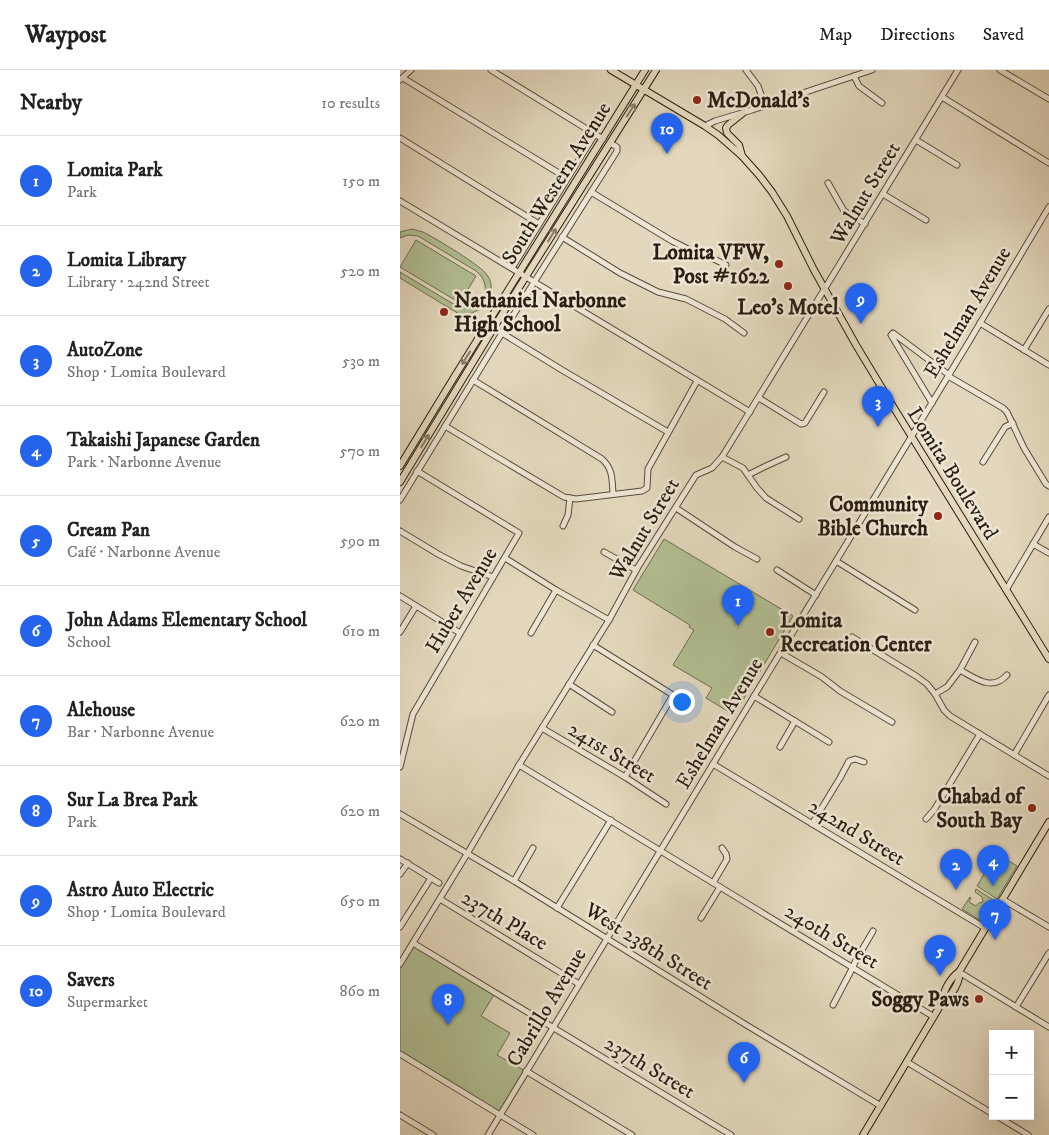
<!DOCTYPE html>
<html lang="en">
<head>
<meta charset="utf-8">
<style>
	:root { --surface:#fff; --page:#f6f6f6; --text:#222; --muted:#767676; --line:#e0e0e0; --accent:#2563eb }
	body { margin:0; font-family:"IM FELL DW Pica",serif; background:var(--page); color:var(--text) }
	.controls { position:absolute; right:15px; bottom:15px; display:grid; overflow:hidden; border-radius:0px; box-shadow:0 5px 20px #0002 }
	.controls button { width:45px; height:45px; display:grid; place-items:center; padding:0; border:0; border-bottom:1px solid var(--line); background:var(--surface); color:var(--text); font:25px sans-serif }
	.you { position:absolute; left:281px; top:631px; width:18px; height:18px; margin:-12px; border:4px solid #fff; border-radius:50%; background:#1a73e8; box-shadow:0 0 0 8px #1a73e833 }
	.badge { display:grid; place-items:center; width:32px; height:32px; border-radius:50%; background:var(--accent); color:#fff; font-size:16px; font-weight:700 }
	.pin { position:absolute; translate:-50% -41px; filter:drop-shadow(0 1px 2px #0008) }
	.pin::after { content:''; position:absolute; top:26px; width:18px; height:15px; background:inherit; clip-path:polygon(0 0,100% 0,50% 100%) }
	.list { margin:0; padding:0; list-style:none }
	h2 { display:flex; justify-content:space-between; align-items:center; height:65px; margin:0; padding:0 20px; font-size:21px }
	h2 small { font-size:16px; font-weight:400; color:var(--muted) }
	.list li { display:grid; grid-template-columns:32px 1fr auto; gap:15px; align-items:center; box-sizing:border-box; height:90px; padding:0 20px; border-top:1px solid var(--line) }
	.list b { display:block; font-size:19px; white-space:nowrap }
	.list p { margin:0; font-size:16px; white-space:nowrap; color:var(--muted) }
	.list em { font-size:16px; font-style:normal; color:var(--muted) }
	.map { position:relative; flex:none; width:649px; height:1065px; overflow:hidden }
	header { display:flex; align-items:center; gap:30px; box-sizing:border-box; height:70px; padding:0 25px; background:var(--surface); border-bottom:1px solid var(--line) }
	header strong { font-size:24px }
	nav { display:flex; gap:28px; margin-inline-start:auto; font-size:18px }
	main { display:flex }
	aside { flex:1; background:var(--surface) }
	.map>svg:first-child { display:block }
</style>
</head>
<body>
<header>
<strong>Waypost</strong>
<nav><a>Map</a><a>Directions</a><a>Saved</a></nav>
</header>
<main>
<aside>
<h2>Nearby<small>10 results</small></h2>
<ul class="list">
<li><span class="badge">1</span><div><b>Lomita Park</b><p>Park</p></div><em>150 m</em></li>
<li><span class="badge">2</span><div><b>Lomita Library</b><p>Library · 242nd Street</p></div><em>520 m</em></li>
<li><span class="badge">3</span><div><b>AutoZone</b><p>Shop · Lomita Boulevard</p></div><em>530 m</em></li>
<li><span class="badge">4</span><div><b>Takaishi Japanese Garden</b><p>Park · Narbonne Avenue</p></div><em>570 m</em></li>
<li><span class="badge">5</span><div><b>Cream Pan</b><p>Café · Narbonne Avenue</p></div><em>590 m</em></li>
<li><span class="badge">6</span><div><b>John Adams Elementary School</b><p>School</p></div><em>610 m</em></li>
<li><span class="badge">7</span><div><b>Alehouse</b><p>Bar · Narbonne Avenue</p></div><em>620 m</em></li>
<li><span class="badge">8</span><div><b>Sur La Brea Park</b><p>Park</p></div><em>620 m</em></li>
<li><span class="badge">9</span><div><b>Astro Auto Electric</b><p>Shop · Lomita Boulevard</p></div><em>650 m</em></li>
<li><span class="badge">10</span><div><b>Savers</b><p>Supermarket</p></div><em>860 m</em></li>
</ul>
</aside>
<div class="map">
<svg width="649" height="1065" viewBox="0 0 649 1065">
	<rect width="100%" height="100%" fill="#e3d8bd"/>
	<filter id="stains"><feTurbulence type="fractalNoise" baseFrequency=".004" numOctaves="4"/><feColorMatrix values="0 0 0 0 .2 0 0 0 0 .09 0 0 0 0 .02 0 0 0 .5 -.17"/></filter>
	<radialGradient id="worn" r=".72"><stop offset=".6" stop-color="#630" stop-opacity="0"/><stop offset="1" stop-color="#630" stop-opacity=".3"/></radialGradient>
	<g fill="#b1bf93" stroke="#6c6e52">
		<path d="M 12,159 C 16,160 19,161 23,162 C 35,168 82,196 87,205 C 92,211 92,220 90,227 C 86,236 78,241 69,244 L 72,245 L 69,250 L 0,208 L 0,202 L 55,235 C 79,247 97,217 76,201 L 18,166 L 8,165 L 0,168 L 0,162 Z"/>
		<path d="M 16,170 L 76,206 L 60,233 L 0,197 Z"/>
		<path d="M 264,469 L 393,546 L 334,645 L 306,628 L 312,618 L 273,595 L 294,560 L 289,557 L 290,555 L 233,520 Z"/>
		<path d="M 596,783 L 617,796 L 597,829 L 577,816 L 584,804 L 583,802 L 588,795 L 590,795 L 592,791 L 592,788 Z"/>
		<path d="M 576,819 L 595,831 L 584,850 L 581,851 L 562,839 L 570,827 L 571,828 L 569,832 L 576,836 L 579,833 L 583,832 L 582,827 L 575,822 Z"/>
		<path d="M 13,874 L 95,923 L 81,946 L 110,963 L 97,985 L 125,1001 L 99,1044 L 0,983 L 0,895 Z"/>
	</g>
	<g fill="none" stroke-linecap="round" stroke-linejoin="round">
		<g stroke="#574c3c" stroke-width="7">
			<g id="minor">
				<path d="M 91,0 L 203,69"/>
				<path d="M 346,0 L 358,16 L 365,36"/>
				<path d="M 600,0 L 649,29"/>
				<path d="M 454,6 L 459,16 L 482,33"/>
				<path d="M 3,8 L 167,108"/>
				<path d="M 0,10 L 11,0"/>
				<path d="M 542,27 L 649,93"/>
				<path d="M 305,56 L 315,51 L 352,40 L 472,0"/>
				<path d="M 0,68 L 139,154"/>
				<path d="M 516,70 L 557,95"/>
				<path d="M 428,113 L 444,141 L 465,154"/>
				<path d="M 191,122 L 272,171 L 288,179 L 304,184 L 326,195"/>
				<path d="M 483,124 L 526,150"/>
				<path d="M 0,131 L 350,342"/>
				<path d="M 162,167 L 220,203 L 258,222 L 286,229 L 325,249 L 344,263"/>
				<path d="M 112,198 L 195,64"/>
				<path d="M 580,253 L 649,295"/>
				<path d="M 102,263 L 162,300 L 268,362"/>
				<path d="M 624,280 L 649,239"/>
				<path d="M 548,306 L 603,338 L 607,342 L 624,378 L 646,414 L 649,416"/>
				<path d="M 73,310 L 202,389 C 213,399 212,409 213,424"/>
				<path d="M 359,328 L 401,354 L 405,353 L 424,322"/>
				<path d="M 532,333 L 491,265 L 493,263 L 549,305"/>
				<path d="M 45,356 L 164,427 L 176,429 L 242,421 L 247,418 L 248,399 L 297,311"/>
				<path d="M 322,387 L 343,398 L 357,418 L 366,428 L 399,449"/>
				<path d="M 583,392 L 605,357 L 613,353"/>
				<path d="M 348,405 L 366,396 L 386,387"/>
				<path d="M 0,430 L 102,263 L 217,81 L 217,77 L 210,73"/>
				<path d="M 276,438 L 335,477 L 357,489"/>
				<path d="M 163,456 L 168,445 L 170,428"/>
				<path d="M 0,461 L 38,484 L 61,496 L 93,507"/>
				<path d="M 633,474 L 649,483"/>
				<path d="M 204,482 L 236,500"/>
				<path d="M 105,488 L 156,520 L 209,550"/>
				<path d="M 436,491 L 515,540"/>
				<path d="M 377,500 L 416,525"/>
				<path d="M 606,520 L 649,447"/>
				<path d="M 0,526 L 60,563"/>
				<path d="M 0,562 L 16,536"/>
				<path d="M 131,563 L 156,520"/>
				<path d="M 452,567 L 516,606 L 527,614 L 535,624 L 544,640 L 550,646 L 649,706"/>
				<path d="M 193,575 L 273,625 L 225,707"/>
				<path d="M 381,583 L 422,607 L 440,621 L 492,652"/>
				<path d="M 560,600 C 575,608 592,622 607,605"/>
				<path d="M 169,614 L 212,642"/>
				<path d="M 535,624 L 547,617 L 560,600 L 575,572"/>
				<path d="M 354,626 L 429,672"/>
				<path d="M 142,658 L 225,707 L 266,734"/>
				<path d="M 380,677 L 395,651"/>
				<path d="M 614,685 L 649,625"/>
				<path d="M 313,694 L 585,858"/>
				<path d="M 119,695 L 534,947"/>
				<path d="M 0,697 L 13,644 L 119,463 L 17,401"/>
				<path d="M 0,744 L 114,811 L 343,953 L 481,1036"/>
				<path d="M 526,749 L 534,740 L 580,664"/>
				<path d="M 412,754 L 440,708 L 449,691 L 455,689 L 464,692"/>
				<path d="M 0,789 L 39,813"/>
				<path d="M 0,804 L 8,793"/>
				<path d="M 114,811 L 133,778"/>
				<path d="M 313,813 L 327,789 L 326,784 L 322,778"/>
				<path d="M 40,829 L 179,914"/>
				<path d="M 602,829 L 649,857"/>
				<path d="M 157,838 L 211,750"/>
				<path d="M 301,848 L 320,817"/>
				<path d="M 0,857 L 31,808"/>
				<path d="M 13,873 L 331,1065"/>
				<path d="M 0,894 L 67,784 L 119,695 L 209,550 L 238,497 L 296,405 L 312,398 L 322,387 L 558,0"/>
				<path d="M 559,902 L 649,957"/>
				<path d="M 433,935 L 453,897 L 455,892 L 473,861"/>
				<path d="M 616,937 L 649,883"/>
				<path d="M 0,984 L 133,1065"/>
				<path d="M 507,992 L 593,1044"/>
				<path d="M 126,1001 L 232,1065"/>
				<path d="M 0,1045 L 33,1065"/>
				<path d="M 597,1046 L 628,1065"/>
				<path d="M 88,1065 L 570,270 L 649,137"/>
			</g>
		</g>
		<g stroke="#281e11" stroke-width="8">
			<g id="major">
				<path d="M 211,0 L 305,56 L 318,65 L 342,86 L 359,105 L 372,122 L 387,146 L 414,200 L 456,275 L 494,338 L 649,589"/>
				<path d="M 342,86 L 339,75 L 327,63 L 326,58 L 328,55 L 343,43"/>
				<path d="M 0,396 L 53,309 L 245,0"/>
				<path d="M 0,412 L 101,246 L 256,0"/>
				<path d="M 543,931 C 542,922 551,907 559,902 L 649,752"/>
				<path d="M 463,1065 L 543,931 C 551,927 561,911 559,902"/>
			</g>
		</g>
		<use href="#minor" stroke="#ede6d4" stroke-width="5"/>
		<use href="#major" stroke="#e3d8bd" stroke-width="6"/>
	</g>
	<defs><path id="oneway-shaft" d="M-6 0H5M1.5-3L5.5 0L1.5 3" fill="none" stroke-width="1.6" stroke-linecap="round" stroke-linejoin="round" transform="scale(1.25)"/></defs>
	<g stroke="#867b67">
		<use href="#oneway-shaft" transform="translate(231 40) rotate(-57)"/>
		<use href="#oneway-shaft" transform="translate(152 165) rotate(-58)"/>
		<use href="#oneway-shaft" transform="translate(66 288) rotate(122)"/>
		<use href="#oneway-shaft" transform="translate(25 371) rotate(-59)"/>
	</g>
	<g fill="#8f2418" stroke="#ede6d4" stroke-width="2">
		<circle cx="297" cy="30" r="5"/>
		<circle cx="379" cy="194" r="5"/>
		<circle cx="388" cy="216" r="5"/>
		<circle cx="44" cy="242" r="5"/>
		<circle cx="538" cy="446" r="5"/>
		<circle cx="370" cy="562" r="5"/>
		<circle cx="632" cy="738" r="5"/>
		<circle cx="579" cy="929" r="5"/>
	</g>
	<g text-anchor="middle" stroke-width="5" stroke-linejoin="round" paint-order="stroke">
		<g font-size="21" font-weight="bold" fill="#281e11" stroke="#ede6d4" text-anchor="end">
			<text x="307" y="37" text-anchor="start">McDonald's</text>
			<text x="369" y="189">Lomita VFW,<tspan x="369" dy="24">Post #1622</tspan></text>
			<text x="54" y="237" text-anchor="start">Nathaniel Narbonne<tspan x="54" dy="24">High School</tspan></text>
			<text x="388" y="244" text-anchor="middle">Leo's Motel</text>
			<text x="528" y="441">Community<tspan x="528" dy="24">Bible Church</tspan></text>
			<text x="380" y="557" text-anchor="start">Lomita<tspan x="380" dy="24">Recreation Center</tspan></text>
			<text x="622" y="733">Chabad of<tspan x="622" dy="24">South Bay</tspan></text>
			<text x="569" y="936">Soggy Paws</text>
		</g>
		<g font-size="21" fill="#281e11" stroke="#ede6d4">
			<text transform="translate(156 113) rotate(-58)" y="7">South Western Avenue</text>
			<text transform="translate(465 123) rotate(-59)" y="7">Walnut Street</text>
			<text transform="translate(567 242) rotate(-59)" y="7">Eshelman Avenue</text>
			<text transform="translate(553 403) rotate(58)" y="7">Lomita Boulevard</text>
			<text transform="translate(244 459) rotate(-59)" y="7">Walnut Street</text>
			<text transform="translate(61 530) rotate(-59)" y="7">Huber Avenue</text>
			<text transform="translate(319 653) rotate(-59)" y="7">Eshelman Avenue</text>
			<text transform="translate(212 682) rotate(31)" y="7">241st Street</text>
			<text transform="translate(457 762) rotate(31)" y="7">242nd Street</text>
			<text transform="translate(105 850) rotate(31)" y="7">237th Place</text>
			<text transform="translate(432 866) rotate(31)" y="7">240th Street</text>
			<text transform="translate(249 876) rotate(32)" y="7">West 238th Street</text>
			<text transform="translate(146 937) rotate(-59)" y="7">Cabrillo Avenue</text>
			<text transform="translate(250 997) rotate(31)" y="7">237th Street</text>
		</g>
	</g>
	<rect width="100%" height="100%" filter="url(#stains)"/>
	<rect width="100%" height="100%" fill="url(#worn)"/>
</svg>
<div class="controls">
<button>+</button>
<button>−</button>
</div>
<div class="you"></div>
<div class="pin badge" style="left:338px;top:556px">1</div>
<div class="pin badge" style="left:556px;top:820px">2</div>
<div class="pin badge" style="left:478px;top:357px">3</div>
<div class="pin badge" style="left:593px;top:816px">4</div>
<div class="pin badge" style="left:540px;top:906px">5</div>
<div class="pin badge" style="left:344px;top:1013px">6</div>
<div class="pin badge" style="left:595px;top:870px">7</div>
<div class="pin badge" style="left:48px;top:955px">8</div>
<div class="pin badge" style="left:461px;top:254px">9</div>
<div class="pin badge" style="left:267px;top:84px">10</div>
</div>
</main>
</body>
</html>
